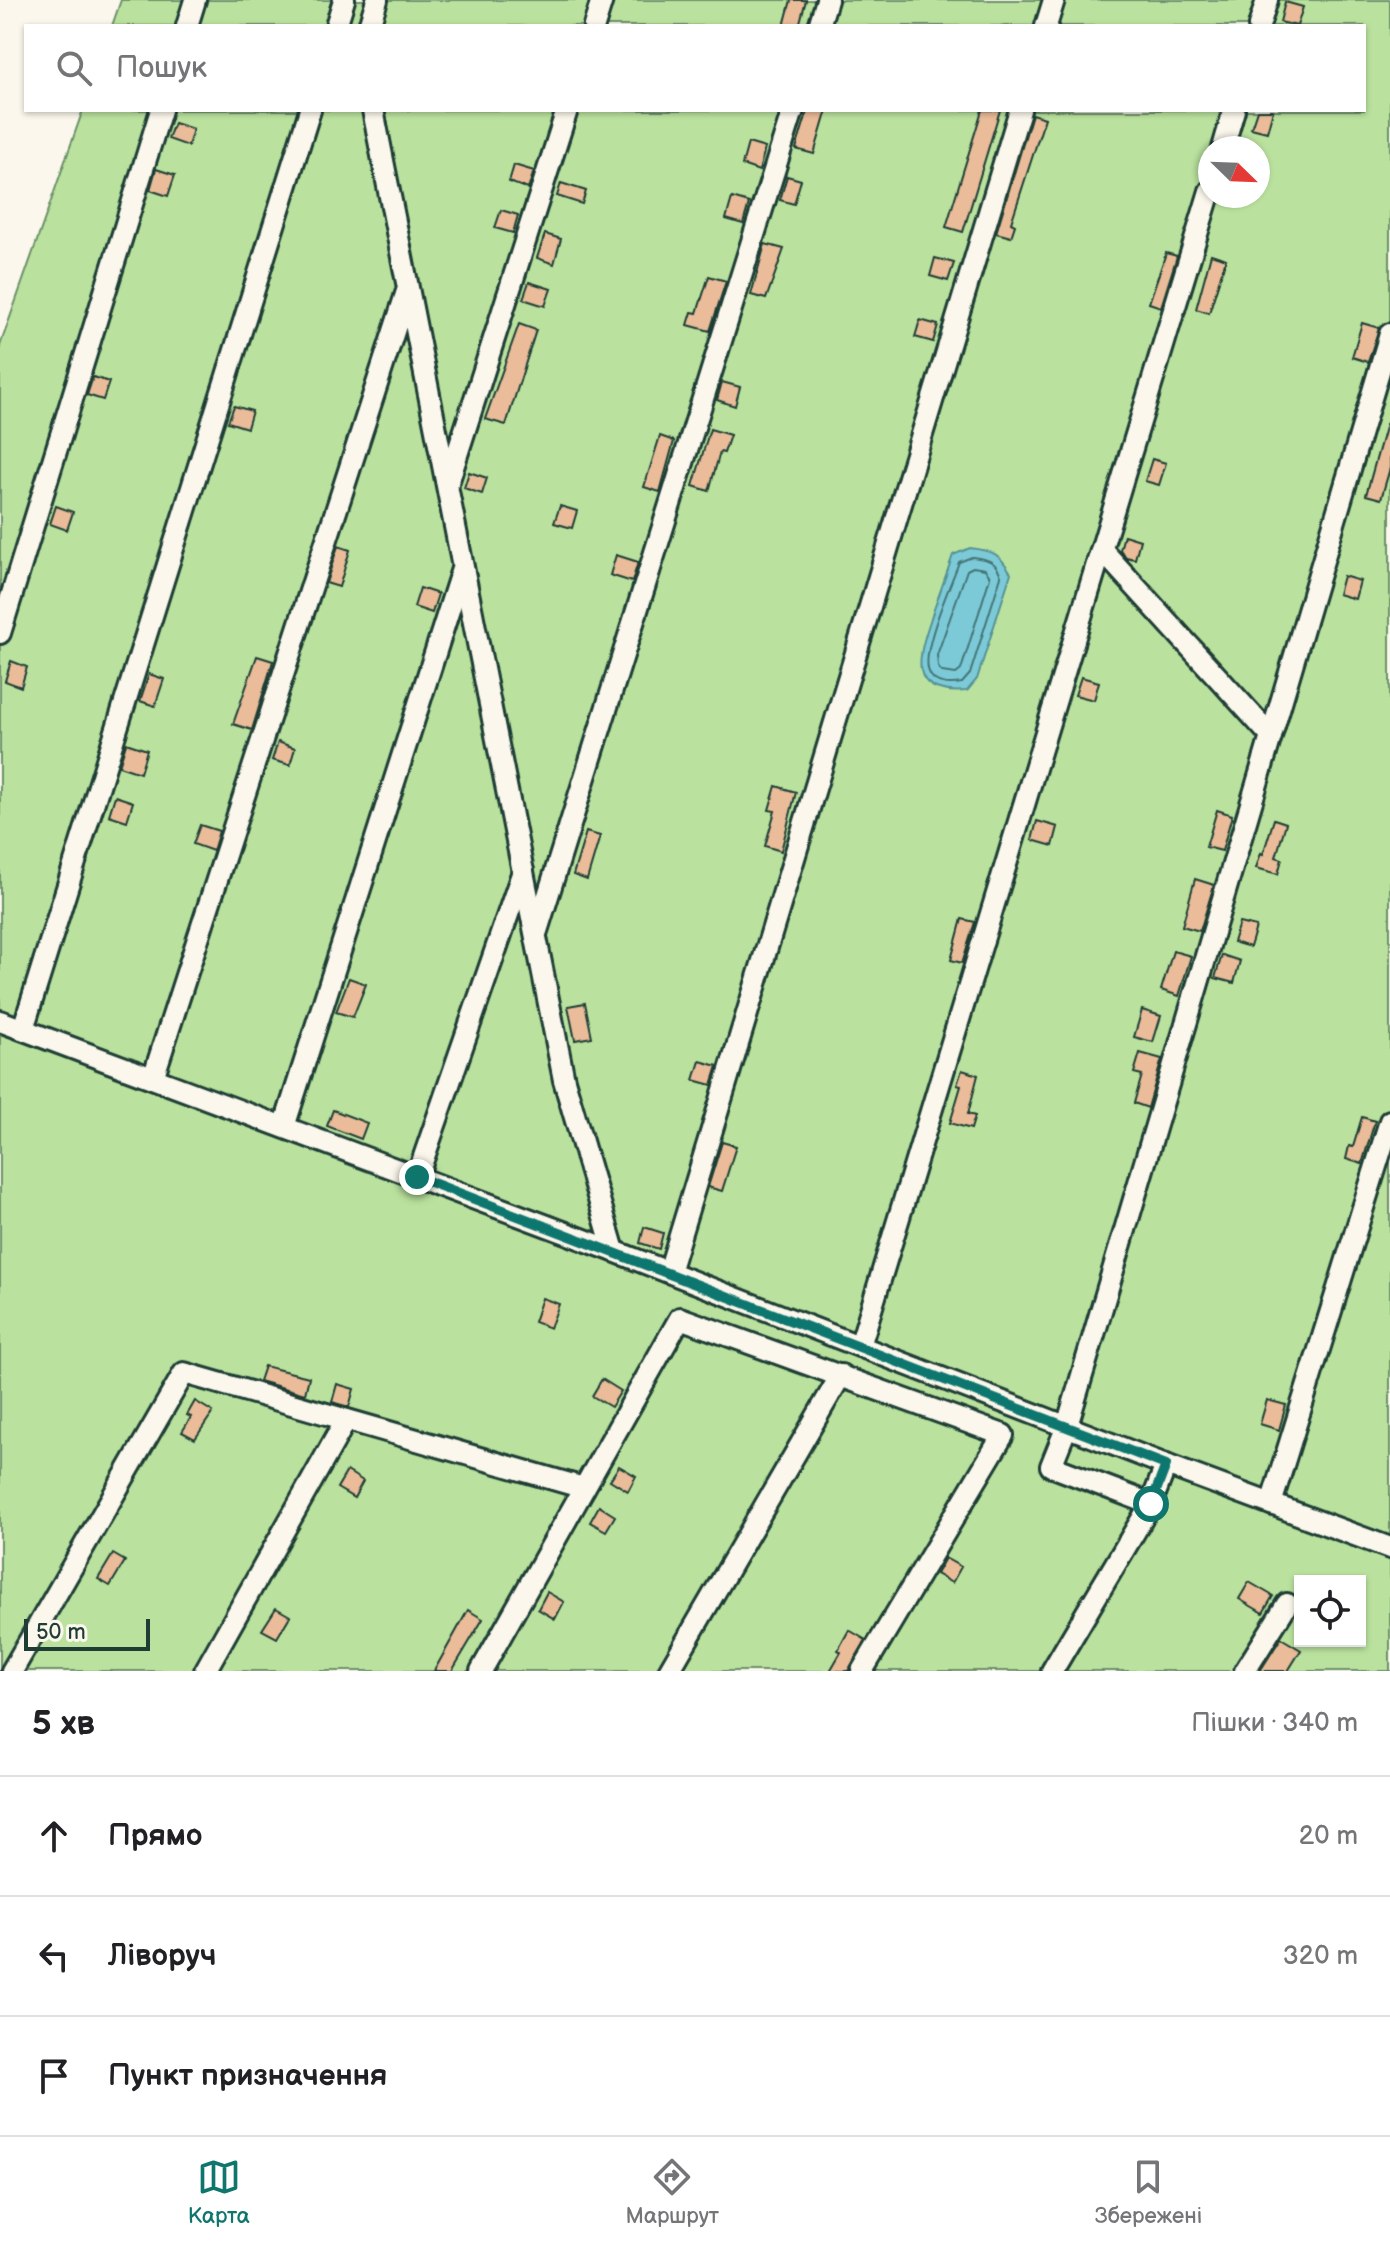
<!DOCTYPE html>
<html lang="uk">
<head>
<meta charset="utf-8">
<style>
	:root { --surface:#fff; --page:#f2f2f2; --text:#202124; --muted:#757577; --line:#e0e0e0; --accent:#0f766e }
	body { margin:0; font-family:"Balsamiq Sans",sans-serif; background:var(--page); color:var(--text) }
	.controls { position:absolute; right:24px; bottom:24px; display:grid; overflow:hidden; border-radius:0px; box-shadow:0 2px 6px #0004 }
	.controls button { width:72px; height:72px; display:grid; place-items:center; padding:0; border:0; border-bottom:2px solid var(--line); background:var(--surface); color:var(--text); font:40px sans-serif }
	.compass { position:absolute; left:1198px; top:136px; width:72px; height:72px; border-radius:50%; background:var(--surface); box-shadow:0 2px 6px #0004; rotate:113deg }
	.scale { position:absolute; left:24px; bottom:20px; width:126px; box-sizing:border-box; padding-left:8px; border:4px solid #1f3d34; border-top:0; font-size:22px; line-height:28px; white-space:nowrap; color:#1f3d34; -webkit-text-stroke:6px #fbf7ec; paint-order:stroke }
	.stop { position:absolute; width:24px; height:24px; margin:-18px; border:6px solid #0f766e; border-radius:50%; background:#fff }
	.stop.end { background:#0f766e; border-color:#fff; box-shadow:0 2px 8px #0008 }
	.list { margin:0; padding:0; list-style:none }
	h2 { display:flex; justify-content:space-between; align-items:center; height:104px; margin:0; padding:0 32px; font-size:34px }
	h2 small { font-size:26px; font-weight:400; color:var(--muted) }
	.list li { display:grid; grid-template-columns:52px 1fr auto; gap:24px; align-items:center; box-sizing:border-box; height:120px; padding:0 32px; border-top:2px solid var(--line) }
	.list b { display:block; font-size:30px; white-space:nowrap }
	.list em { font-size:26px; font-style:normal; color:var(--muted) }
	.icon { flex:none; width:44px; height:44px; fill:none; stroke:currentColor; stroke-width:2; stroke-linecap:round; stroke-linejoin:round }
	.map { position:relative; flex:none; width:1390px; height:1671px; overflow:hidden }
	.search { position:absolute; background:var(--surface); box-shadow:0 2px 6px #0004; left:24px; right:24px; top:24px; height:88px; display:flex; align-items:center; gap:20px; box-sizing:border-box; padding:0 28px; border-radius:0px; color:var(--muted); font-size:30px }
	.sheet { height:464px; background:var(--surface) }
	nav { display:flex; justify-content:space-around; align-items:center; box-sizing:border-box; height:112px; border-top:2px solid var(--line); background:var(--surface); font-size:22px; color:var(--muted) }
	nav a { display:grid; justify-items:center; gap:4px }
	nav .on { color:var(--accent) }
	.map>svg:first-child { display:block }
</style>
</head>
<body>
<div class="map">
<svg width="1390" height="1671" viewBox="0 0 1390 1671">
	<rect width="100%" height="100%" fill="#fbf7ec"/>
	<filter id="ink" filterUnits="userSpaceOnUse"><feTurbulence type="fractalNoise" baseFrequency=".0125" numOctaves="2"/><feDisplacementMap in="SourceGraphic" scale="16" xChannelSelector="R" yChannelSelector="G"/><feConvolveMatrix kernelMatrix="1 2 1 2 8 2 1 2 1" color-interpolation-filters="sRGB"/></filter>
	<g filter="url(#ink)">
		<path fill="#bae29e" stroke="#6c9069" stroke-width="2" fill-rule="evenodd" d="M 121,0 L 1390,0 L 1390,1671 L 0,1671 L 0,346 L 83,110 L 1364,110 L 1364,26 L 112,26 ZM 1210,148 L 1258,148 L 1258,196 L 1210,196 ZM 1300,1581 L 1360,1581 L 1360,1641 L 1300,1641 Z"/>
		<path fill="#7bcad8" stroke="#569296" stroke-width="2" d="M 970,548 C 994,551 999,553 1011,573 L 977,679 L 967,691 C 905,696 918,656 932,615 C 939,595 946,575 953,555 Z"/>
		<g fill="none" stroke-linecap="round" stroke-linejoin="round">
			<g stroke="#447576" stroke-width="2">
				<path d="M 972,557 C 987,559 996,560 1001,576 L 970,674 L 962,683 C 950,685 934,685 929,672 C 920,652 951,584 959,562 Z"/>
				<path d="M 973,567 L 985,569 L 990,577 L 961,670 L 956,674 L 942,672 L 938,667 L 937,655 L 967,570 Z"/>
			</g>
		</g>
		<g fill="#eabc99" stroke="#1f3d34" stroke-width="2">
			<path d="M 791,0 L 806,0 L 799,26 L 784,26 Z"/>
			<path d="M 1285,2 L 1303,7 L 1297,26 L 1280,22 Z"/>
			<path d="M 808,110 L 827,110 L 814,154 L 796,149 Z"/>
			<path d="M 982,110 L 1000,110 L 963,232 L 946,227 Z"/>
			<path d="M 1257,110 L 1273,110 L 1267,132 L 1251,128 Z"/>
			<path d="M 1032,114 L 1045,118 L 1011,223 L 1015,225 L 1011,237 L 996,233 Z"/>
			<path d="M 174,123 L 193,129 L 188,146 L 168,139 Z"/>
			<path d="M 748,143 L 765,148 L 759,171 L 742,165 Z"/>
			<path d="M 514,165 L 534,171 L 528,189 L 509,182 Z"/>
			<path d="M 156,169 L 175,175 L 168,196 L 150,190 Z"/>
			<path d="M 787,176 L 801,180 L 794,204 L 780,200 Z"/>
			<path d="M 561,183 L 586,191 L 582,204 L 557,196 Z"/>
			<path d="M 732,198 L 749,203 L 743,224 L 726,219 Z"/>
			<path d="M 501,210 L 518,215 L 513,233 L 495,228 Z"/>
			<path d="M 545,234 L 561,239 L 554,264 L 537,258 Z"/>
			<path d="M 765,244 L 784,249 L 766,299 L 751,295 Z"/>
			<path d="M 1166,253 L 1177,256 L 1161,307 L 1149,303 Z"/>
			<path d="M 1211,254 L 1226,259 L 1209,313 L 1196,309 Z"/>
			<path d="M 935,258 L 954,263 L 948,281 L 930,276 Z"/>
			<path d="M 709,276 L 726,281 L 710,331 L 688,325 L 692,312 L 697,313 Z"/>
			<path d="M 529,282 L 551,289 L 545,306 L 523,299 Z"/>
			<path d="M 920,320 L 938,325 L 933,342 L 915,337 Z"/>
			<path d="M 1362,323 L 1379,328 L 1368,362 L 1352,357 Z"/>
			<path d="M 519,324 L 536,330 L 506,425 L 485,419 Z"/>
			<path d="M 93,377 L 109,382 L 103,400 L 87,395 Z"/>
			<path d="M 722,382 L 740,387 L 735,406 L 717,400 Z"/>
			<path d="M 234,406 L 252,411 L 247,428 L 228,422 Z"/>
			<path d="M 1386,424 L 1390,425 L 1390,468 L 1381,499 L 1366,495 Z"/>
			<path d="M 710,429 L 730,435 L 724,453 L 720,452 L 709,491 L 693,486 Z"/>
			<path d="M 660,436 L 674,441 L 660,492 L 644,487 Z"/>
			<path d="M 1152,459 L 1166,463 L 1159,485 L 1145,481 Z"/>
			<path d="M 469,472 L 487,478 L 482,494 L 464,488 Z"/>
			<path d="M 56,506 L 73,512 L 67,530 L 50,524 Z"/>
			<path d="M 560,506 L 577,511 L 572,528 L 554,523 Z"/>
			<path d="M 1124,535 L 1140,540 L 1135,559 L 1126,557 L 1120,550 Z"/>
			<path d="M 338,546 L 350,550 L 339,587 L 326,583 Z"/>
			<path d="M 616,555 L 638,562 L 632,582 L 610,575 Z"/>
			<path d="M 1343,576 L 1360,581 L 1355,599 L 1338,594 Z"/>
			<path d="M 420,588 L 438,594 L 432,613 L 414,607 Z"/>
			<path d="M 257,656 L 273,661 L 252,730 L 233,724 Z"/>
			<path d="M 11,661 L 27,667 L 21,687 L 5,681 Z"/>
			<path d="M 149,674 L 164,679 L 155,706 L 140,701 Z"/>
			<path d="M 1081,677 L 1099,682 L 1094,700 L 1075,695 Z"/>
			<path d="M 278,742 L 295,748 L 290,765 L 272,760 Z"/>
			<path d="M 126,743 L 147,750 L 140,773 L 119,766 Z"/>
			<path d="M 776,786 L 796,792 L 781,851 L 765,846 L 775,811 L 769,810 Z"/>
			<path d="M 115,796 L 133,802 L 127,821 L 109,815 Z"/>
			<path d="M 1217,810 L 1232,815 L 1222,851 L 1206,847 Z"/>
			<path d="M 1274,819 L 1286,823 L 1276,857 L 1282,859 L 1278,874 L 1256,868 L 1261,853 L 1263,854 Z"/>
			<path d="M 1037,821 L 1058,827 L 1053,846 L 1032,840 Z"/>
			<path d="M 200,825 L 219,831 L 213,851 L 193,844 Z"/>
			<path d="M 586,832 L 600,836 L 587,880 L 573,875 Z"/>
			<path d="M 1195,879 L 1214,885 L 1200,931 L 1182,926 Z"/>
			<path d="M 962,919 L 975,922 L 962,963 L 951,960 Z"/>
			<path d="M 1239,923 L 1256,927 L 1250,947 L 1233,942 Z"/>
			<path d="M 1173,951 L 1191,956 L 1179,996 L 1161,990 Z"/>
			<path d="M 1222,955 L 1240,961 L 1234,983 L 1215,978 Z"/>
			<path d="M 349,978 L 366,984 L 353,1017 L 336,1012 Z"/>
			<path d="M 585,1003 L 592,1037 L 575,1040 L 568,1006 Z"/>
			<path d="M 1142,1010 L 1161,1016 L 1153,1042 L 1134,1037 Z"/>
			<path d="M 1140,1053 L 1162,1059 L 1148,1108 L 1134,1103 L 1142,1075 L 1134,1073 Z"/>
			<path d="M 700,1061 L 718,1066 L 712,1085 L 694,1080 Z"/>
			<path d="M 962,1070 L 978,1075 L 968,1114 L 975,1116 L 971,1129 L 950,1123 L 961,1086 L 957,1085 Z"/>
			<path d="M 333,1110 L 367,1123 L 361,1139 L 327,1126 Z"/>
			<path d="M 1362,1117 L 1375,1121 L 1362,1164 L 1346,1159 L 1349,1146 L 1353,1147 Z"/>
			<path d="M 722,1142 L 736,1146 L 722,1191 L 708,1187 Z"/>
			<path d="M 644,1227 L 663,1233 L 659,1249 L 640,1243 Z"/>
			<path d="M 542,1298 L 559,1304 L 550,1328 L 534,1322 Z"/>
			<path d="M 264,1366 L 309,1377 L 305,1394 L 259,1381 Z"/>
			<path d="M 602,1379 L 621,1391 L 611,1407 L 592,1396 Z"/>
			<path d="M 337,1384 L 354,1389 L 349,1407 L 332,1402 Z"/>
			<path d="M 1267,1400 L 1286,1405 L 1279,1430 L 1260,1424 Z"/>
			<path d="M 195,1401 L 213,1412 L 195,1439 L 182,1432 L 191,1417 L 187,1415 Z"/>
			<path d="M 619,1466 L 636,1476 L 628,1491 L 610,1480 Z"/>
			<path d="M 347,1471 L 363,1481 L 354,1498 L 337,1488 Z"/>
			<path d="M 599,1506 L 615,1516 L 606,1531 L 590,1522 Z"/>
			<path d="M 113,1554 L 125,1561 L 110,1586 L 98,1579 Z"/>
			<path d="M 945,1558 L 961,1567 L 952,1583 L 936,1574 Z"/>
			<path d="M 1249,1582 L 1273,1596 L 1263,1613 L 1239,1599 Z"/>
			<path d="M 547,1592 L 564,1602 L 555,1619 L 538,1609 Z"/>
			<path d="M 276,1608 L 290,1616 L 277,1638 L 262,1630 Z"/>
			<path d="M 468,1610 L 483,1619 L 452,1671 L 434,1671 Z"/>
			<path d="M 849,1630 L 866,1640 L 848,1671 L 830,1671 L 841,1652 L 838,1650 Z"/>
			<path d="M 1281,1638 L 1301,1650 L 1288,1671 L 1260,1671 Z"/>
		</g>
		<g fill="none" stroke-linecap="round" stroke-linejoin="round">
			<g stroke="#1f3d34" stroke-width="26">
				<g id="minor">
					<path d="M 187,26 L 195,0"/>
					<path d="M 336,26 L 344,0"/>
					<path d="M 369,26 L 377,0"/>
					<path d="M 594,26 L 602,0"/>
					<path d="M 819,26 L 827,0"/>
					<path d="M 1046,26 L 1054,0"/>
					<path d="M 1259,26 L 1267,0"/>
					<path d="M 373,110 L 564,1080 L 614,1251"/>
					<path d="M 1223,148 L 1234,110"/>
					<path d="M 448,483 L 567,110"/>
					<path d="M 1103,551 L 1271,736"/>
					<path d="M 0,633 L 161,110"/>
					<path d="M 537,931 L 793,110"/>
					<path d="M 0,1021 L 614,1251 L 1166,1465 L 1390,1548"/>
					<path d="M 23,1029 L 310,110"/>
					<path d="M 153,1078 L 407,291"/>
					<path d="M 284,1127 L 462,569"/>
					<path d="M 417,1177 L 523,871"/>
					<path d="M 669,1272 L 1020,110"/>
					<path d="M 860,1346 L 1210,191"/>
					<path d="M 1151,1504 L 1051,1466 L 1067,1426 L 1390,334"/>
					<path d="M 1271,1504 L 1390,1121"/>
					<path d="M 12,1671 L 184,1373 L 584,1488"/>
					<path d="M 205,1671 L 346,1420"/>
					<path d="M 481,1671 L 680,1318 L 1003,1435 L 862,1671"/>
					<path d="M 669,1671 L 841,1375"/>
					<path d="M 1052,1671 L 1151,1504 L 1166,1465"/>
					<path d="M 1245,1671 L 1287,1604"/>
				</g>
			</g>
			<use href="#minor" stroke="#fbf7ec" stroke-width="20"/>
		</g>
	</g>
	<g fill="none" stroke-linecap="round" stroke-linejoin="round" filter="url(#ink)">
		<path stroke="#0f766e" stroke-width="10" d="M 417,1177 L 1166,1465 L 1151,1504"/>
	</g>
</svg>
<div class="controls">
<button><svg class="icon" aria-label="locate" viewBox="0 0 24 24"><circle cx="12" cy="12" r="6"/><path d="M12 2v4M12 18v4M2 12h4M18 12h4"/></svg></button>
</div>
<svg class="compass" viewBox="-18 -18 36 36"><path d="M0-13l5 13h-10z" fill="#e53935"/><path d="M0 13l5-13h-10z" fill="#757577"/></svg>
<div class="scale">50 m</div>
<div class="stop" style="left:1151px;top:1504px"></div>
<div class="stop end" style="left:417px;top:1177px"></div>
<div class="search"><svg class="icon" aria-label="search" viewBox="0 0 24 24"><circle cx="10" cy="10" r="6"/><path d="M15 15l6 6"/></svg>Пошук</div>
</div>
<section class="sheet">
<h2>5 хв<small>Пішки · 340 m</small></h2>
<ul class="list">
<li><svg class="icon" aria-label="ahead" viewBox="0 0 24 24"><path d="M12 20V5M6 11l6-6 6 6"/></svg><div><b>Прямо</b></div><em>20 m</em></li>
<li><svg class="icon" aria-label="left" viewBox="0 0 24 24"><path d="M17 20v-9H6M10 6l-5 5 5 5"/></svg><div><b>Ліворуч</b></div><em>320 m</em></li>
<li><svg class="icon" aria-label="arrive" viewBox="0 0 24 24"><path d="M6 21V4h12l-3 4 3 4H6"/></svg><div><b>Пункт призначення</b></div></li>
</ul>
</section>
<nav>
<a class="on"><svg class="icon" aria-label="map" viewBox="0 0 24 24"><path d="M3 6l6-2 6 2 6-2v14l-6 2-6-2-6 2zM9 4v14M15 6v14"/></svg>Карта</a>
<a><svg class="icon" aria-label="directions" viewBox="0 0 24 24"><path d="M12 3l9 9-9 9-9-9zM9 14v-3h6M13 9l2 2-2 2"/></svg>Маршрут</a>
<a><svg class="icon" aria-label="saved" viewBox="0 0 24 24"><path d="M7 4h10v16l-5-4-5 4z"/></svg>Збережені</a>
</nav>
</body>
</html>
